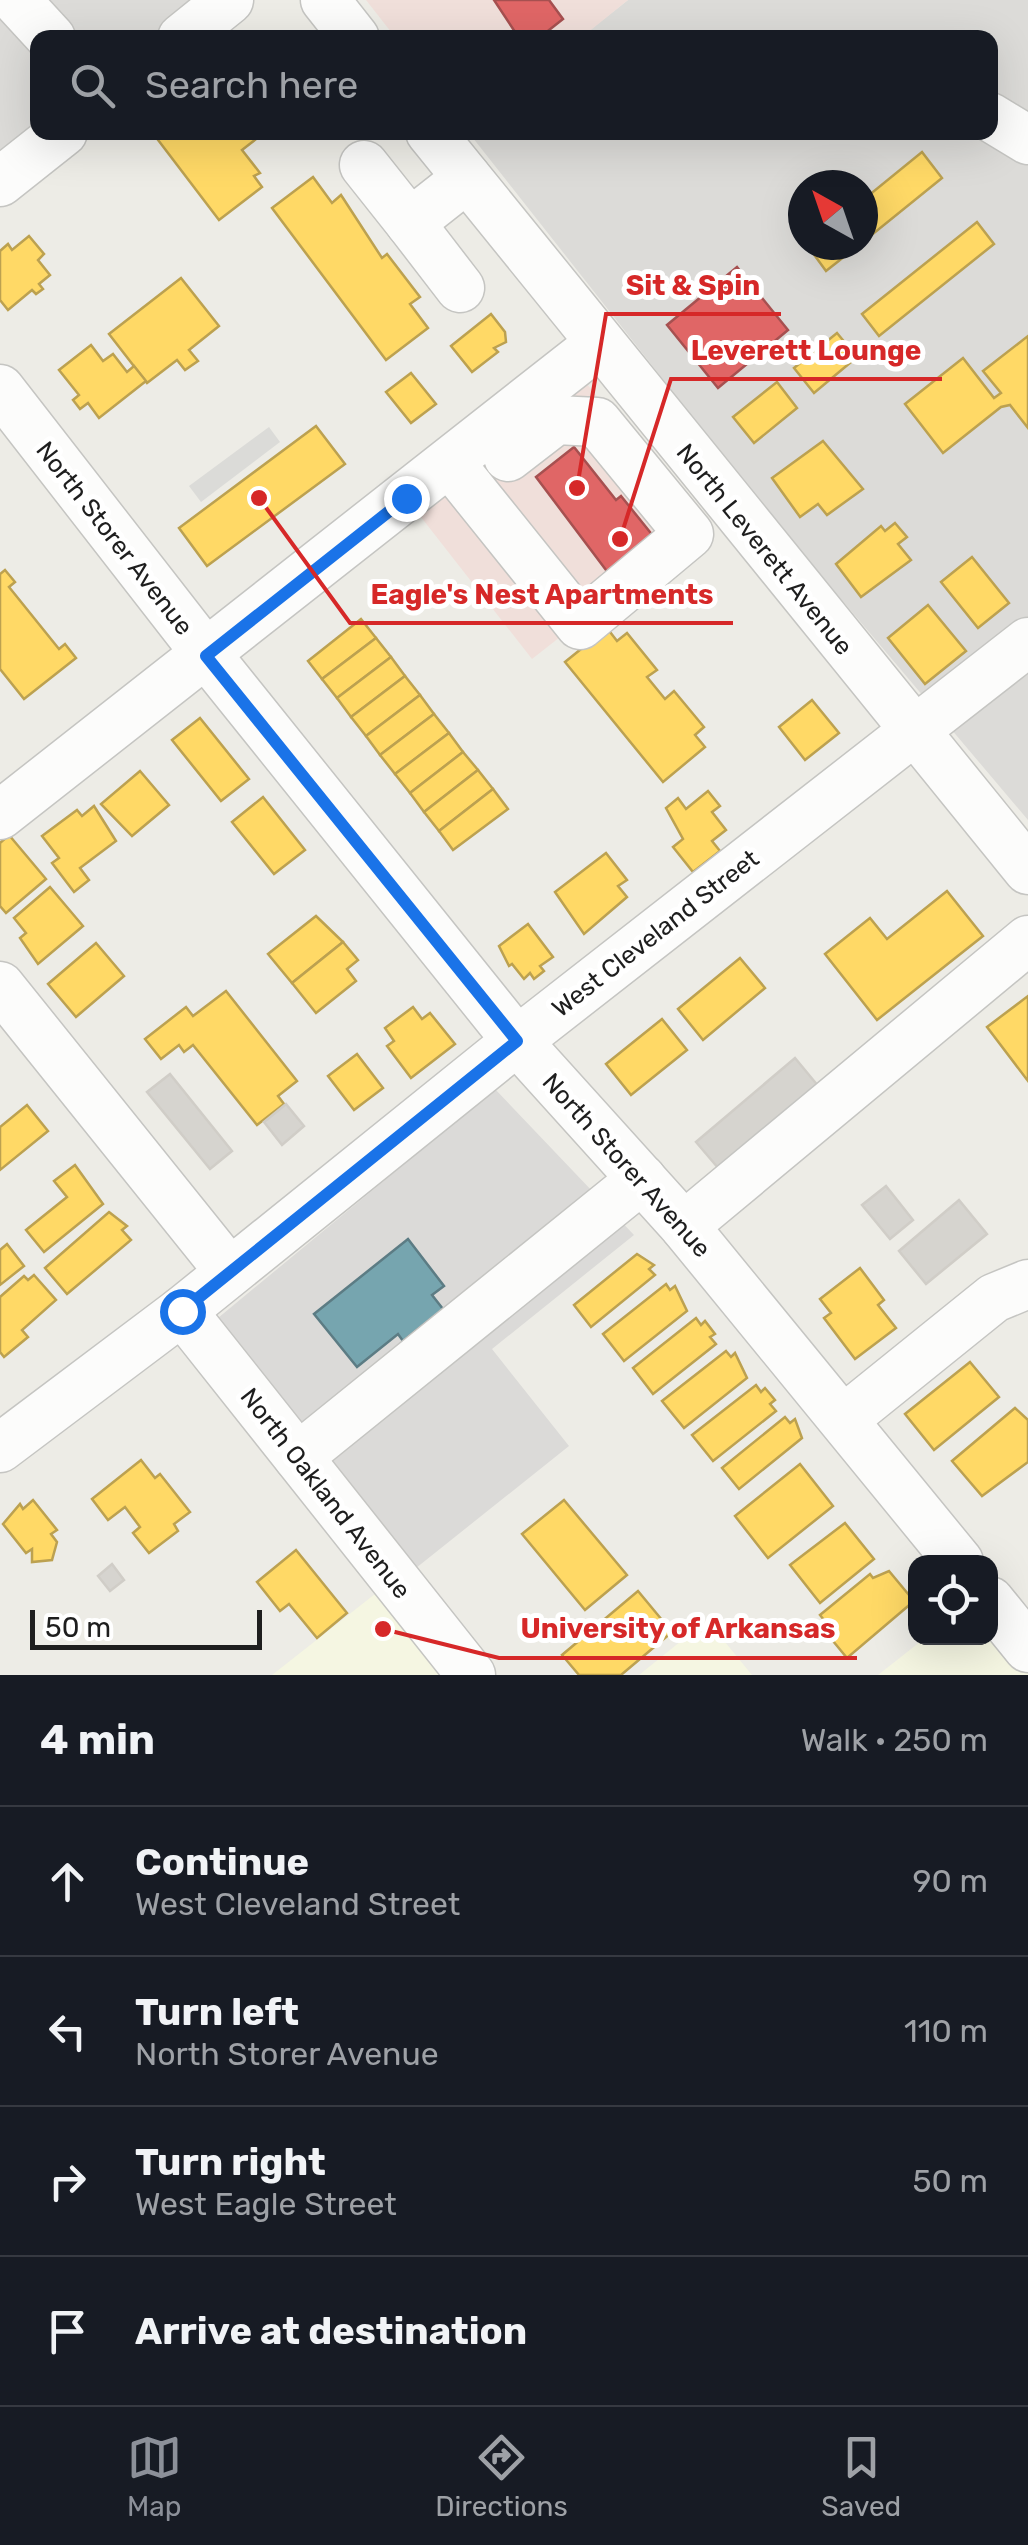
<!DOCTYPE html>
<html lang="en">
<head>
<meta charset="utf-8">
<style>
	:root { --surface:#171b24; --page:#20242c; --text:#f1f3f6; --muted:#9ea1a6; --line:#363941; --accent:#8c9099 }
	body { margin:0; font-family:Rubik,sans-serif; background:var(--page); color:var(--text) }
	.controls { position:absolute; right:30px; bottom:30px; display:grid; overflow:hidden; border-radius:20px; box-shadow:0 10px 40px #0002 }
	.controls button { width:90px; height:90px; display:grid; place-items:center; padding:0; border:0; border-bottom:2px solid var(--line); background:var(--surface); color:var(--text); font:50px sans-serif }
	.compass { position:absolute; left:788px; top:170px; width:90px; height:90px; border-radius:50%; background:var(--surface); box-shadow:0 10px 40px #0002; rotate:320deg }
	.scale { position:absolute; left:30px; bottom:25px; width:232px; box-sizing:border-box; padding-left:10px; border:5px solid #1e1e1e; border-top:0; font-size:28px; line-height:35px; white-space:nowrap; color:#1e1e1e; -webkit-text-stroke:8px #fff; paint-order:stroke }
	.stop { position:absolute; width:30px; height:30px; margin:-22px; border:8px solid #1a73e8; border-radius:50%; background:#fff }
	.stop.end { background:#1a73e8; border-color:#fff; box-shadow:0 2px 10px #0008 }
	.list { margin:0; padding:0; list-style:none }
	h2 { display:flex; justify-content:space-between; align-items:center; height:130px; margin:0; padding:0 40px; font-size:42px }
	h2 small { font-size:32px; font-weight:400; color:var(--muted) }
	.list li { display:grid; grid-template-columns:65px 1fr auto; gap:30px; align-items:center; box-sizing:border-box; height:150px; padding:0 40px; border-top:2px solid var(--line) }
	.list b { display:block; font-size:38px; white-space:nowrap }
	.list p { margin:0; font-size:32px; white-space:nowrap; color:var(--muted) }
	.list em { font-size:32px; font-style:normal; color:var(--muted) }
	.icon { flex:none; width:55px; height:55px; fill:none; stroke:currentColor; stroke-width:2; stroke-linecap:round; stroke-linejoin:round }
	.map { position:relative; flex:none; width:1028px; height:1675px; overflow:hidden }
	.search { position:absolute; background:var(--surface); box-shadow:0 10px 40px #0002; left:30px; right:30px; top:30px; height:110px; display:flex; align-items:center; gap:25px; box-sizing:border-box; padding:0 35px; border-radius:20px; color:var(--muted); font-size:38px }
	.sheet { height:730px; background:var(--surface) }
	nav { display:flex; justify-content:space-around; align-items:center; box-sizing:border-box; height:140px; border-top:2px solid var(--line); background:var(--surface); font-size:28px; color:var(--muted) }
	nav a { display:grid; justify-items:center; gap:5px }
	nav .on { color:var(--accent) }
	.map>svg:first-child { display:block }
</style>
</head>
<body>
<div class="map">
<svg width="1028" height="1675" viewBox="0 0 1028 1675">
	<rect width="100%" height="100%" fill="#edece6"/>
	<g fill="#dcdbd8" fill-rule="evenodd">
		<path d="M 0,0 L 197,0 L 150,37 L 38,38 L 37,126 L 0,156 Z"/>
		<path d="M 628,0 L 1028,0 L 1028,820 L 770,515 L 469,133 L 990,132 L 990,38 L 581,37 ZM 803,185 L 863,185 L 863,245 L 803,245 Z"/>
	</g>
	<g fill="#f0dfda">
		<path d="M 366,0 L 628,0 L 581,38 L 395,37 Z"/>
		<path d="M 586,383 L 704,524 L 532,659 L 417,512 Z"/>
	</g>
	<g fill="#f5f6e2">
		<path d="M 394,1579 L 471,1675 L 272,1675 Z"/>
		<path d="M 707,1620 L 752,1675 L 639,1675 Z"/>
		<path d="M 925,1638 L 990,1638 L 1028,1648 L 1028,1675 L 878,1675 Z"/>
	</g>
	<path fill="#dbdad8" d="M 495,1089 L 634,1235 L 492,1349 L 569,1446 L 411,1572 L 212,1323 Z"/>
	<path fill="#dbdbd8" d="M 269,427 L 280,442 L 201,502 L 189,486 Z"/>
	<g fill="#ffd966" stroke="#bca150" stroke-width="2.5">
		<path d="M 152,132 L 258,132 L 260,136 L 242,150 L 260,173 L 254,176 L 262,187 L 219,220 Z"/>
		<path d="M 922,152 L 942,178 L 863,242 L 863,200 Z"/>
		<path d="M 313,177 L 332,203 L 341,195 L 382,258 L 387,254 L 420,297 L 410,304 L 428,328 L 386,360 L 272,208 Z"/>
		<path d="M 977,222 L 994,244 L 879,336 L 862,314 Z"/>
		<path d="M 29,236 L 44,254 L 38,260 L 50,275 L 39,284 L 43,289 L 36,294 L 32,290 L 8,310 L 0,300 L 0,251 L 8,244 L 12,250 Z"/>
		<path d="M 807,245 L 859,245 L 826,271 Z"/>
		<path d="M 181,278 L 219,326 L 189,350 L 198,361 L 185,370 L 177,360 L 147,383 L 109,334 Z"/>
		<path d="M 491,314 L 505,332 L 506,342 L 494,348 L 498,352 L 472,372 L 451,346 Z"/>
		<path d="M 837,333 L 857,357 L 814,393 L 794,368 Z"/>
		<path d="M 1028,336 L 1028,428 L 1010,405 L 1001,407 L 943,453 L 905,404 L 963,358 L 994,398 L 1001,393 L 983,371 Z"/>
		<path d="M 91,345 L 103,361 L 113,354 L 127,372 L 134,366 L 146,381 L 99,418 L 88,403 L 80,409 L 73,400 L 79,395 L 59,370 Z"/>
		<path d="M 411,373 L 436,404 L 411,423 L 386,392 Z"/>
		<path d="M 777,382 L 797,408 L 754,443 L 733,417 Z"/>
		<path d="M 316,426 L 345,464 L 207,566 L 179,528 Z"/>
		<path d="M 823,441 L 863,489 L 827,515 L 818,504 L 800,517 L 772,478 Z"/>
		<path d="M 895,523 L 907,537 L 898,544 L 911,560 L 861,597 L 836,564 L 881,526 L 885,531 Z"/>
		<path d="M 972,557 L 1009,603 L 978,628 L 941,582 Z"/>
		<path d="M 5,570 L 15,582 L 9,587 L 59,649 L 65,644 L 76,658 L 24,699 L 0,669 L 0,574 Z"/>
		<path d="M 928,605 L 966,651 L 925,684 L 888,638 Z"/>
		<path d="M 361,619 L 376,638 L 322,679 L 308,661 Z"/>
		<path d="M 607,628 L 617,641 L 627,633 L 657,670 L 647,677 L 665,699 L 674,691 L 704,727 L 695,735 L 705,747 L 663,782 L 565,662 Z"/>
		<path d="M 376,638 L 391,657 L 337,698 L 322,679 Z"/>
		<path d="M 391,657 L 405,676 L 351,717 L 337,698 Z"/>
		<path d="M 405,676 L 420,695 L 366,736 L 351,717 Z"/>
		<path d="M 420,695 L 434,714 L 380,755 L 366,736 Z"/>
		<path d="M 812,700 L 839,733 L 805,760 L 779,727 Z"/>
		<path d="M 434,714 L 449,733 L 395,774 L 380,755 Z"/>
		<path d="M 200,718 L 249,779 L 221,801 L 172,740 Z"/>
		<path d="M 449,733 L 463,752 L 410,793 L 395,774 Z"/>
		<path d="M 463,752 L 478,770 L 424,812 L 410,793 Z"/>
		<path d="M 478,770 L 493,789 L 439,831 L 424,812 Z"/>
		<path d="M 140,771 L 169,805 L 132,836 L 101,804 Z"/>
		<path d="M 493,789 L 508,809 L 453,850 L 439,831 Z"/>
		<path d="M 708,791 L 720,806 L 712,812 L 726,830 L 712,841 L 720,851 L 693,872 L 673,847 L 683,839 L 666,808 L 678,798 L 686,809 Z"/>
		<path d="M 263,797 L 305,850 L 274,874 L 232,822 Z"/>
		<path d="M 94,806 L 116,841 L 80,868 L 89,880 L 74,892 L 52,863 L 59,858 L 42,836 L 77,810 L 82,816 Z"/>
		<path d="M 9,835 L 46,879 L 6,913 L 0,906 L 0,843 Z"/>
		<path d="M 606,853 L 627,880 L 618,886 L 627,897 L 584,934 L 555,892 Z"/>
		<path d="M 50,887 L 83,926 L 38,964 L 20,938 L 26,933 L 14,918 Z"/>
		<path d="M 947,891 L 983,936 L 877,1020 L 825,954 L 870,918 L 887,939 Z"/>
		<path d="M 316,916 L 343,942 L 292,983 L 268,954 Z"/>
		<path d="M 528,924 L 553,957 L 540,966 L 544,971 L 534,979 L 530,973 L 524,979 L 512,964 L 509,966 L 499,946 Z"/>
		<path d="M 343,942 L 358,960 L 347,969 L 356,981 L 316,1013 L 292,983 Z"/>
		<path d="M 96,943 L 124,976 L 76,1017 L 48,984 Z"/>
		<path d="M 740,958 L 765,988 L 703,1040 L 678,1009 Z"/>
		<path d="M 226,991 L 297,1081 L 278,1096 L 284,1104 L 257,1125 L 193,1045 L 184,1052 L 179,1045 L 161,1059 L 145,1039 L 186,1007 L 193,1016 Z"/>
		<path d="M 1028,996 L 1028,1081 L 987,1027 Z"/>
		<path d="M 413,1007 L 422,1019 L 430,1013 L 455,1044 L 411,1078 L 387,1046 L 394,1041 L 385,1028 Z"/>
		<path d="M 662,1019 L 687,1050 L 631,1095 L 606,1064 Z"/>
		<path d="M 357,1054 L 383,1088 L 354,1110 L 328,1076 Z"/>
		<path d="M 27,1105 L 48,1131 L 0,1170 L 0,1127 Z"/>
		<path d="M 75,1165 L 103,1204 L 44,1252 L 26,1230 L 67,1197 L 54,1181 Z"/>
		<path d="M 109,1212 L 127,1226 L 122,1230 L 131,1240 L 67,1294 L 45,1268 Z"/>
		<path d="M 7,1244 L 24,1266 L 0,1285 L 0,1250 Z"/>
		<path d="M 637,1254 L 654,1265 L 649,1269 L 655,1275 L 591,1327 L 574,1305 Z"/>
		<path d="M 860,1268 L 884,1300 L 878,1305 L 896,1328 L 855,1359 L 824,1318 L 831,1313 L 820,1299 Z"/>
		<path d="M 34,1275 L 56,1300 L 22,1330 L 28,1337 L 4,1357 L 0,1352 L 0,1297 L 24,1276 L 28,1280 Z"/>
		<path d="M 666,1284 L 670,1290 L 675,1286 L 687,1311 L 624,1361 L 603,1334 Z"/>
		<path d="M 696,1318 L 701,1325 L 705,1321 L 715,1334 L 710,1337 L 716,1344 L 653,1394 L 633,1368 Z"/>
		<path d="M 726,1351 L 731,1357 L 735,1353 L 747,1378 L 684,1428 L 662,1401 Z"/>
		<path d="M 970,1362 L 999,1397 L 934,1450 L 905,1414 Z"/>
		<path d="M 756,1385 L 761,1392 L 765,1388 L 775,1400 L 770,1404 L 776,1411 L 713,1461 L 692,1435 Z"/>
		<path d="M 1015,1408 L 1028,1420 L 1028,1462 L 982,1496 L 952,1461 Z"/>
		<path d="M 785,1417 L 790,1423 L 795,1419 L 802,1438 L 739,1489 L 722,1468 Z"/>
		<path d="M 141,1460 L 155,1478 L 160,1474 L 190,1512 L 174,1524 L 178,1531 L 149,1553 L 133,1533 L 140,1527 L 125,1507 L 108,1520 L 92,1499 Z"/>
		<path d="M 800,1464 L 833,1506 L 768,1558 L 735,1516 Z"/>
		<path d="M 33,1500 L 57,1530 L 51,1534 L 57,1542 L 52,1560 L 32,1562 L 32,1549 L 26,1553 L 3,1524 L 20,1504 L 23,1509 Z"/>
		<path d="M 564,1500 L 627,1575 L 585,1610 L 522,1534 Z"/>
		<path d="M 845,1523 L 874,1559 L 820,1603 L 790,1565 Z"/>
		<path d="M 296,1550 L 347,1613 L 317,1638 L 289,1604 L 280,1611 L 257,1582 Z"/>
		<path d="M 889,1571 L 914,1601 L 847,1658 L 819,1624 L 824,1620 L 820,1615 L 870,1574 L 873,1578 Z"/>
		<path d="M 638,1591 L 672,1632 L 621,1675 L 579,1675 L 562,1655 Z"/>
	</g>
	<g fill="#e06666" stroke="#a65050" stroke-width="2.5">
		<path d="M 494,0 L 549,0 L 563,19 L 539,38 L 519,38 Z"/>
		<path d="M 737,267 L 788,330 L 718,388 L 667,325 Z"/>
		<path d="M 574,447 L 616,500 L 621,496 L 658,542 L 612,578 L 536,477 Z"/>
	</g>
	<path fill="#76a5af" stroke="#5c7c84" stroke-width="2.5" d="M 408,1239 L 444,1286 L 432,1295 L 443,1309 L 403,1341 L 398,1334 L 357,1367 L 314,1314 Z"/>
	<g fill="#d6d4cf" stroke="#d0cdc7" stroke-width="2.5">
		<path d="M 795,1058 L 824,1093 L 725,1176 L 696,1142 Z"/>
		<path d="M 170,1074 L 232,1151 L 210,1169 L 147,1092 Z"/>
		<path d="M 286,1104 L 304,1126 L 282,1145 L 264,1122 Z"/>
		<path d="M 886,1186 L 913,1220 L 890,1239 L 862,1205 Z"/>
		<path d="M 959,1200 L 987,1234 L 926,1284 L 899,1251 Z"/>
		<path d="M 112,1564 L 124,1580 L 110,1591 L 98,1576 Z"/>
	</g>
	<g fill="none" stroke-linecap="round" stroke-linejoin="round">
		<g stroke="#c5c5c2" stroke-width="51">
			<g id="minor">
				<path d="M 16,0 L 51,38"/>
				<path d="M 325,0 L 355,38"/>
				<path d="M 182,38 L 229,0"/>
				<path d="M 990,117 L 1028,140"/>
				<path d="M 430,132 L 1028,870"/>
				<path d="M 364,165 L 410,223 L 467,178"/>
				<path d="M 0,182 L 63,132"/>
				<path d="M 410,223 L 460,288"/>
				<path d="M 0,389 L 207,655 L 517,1041 L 684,1226 L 959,1562"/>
				<path d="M 450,463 L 580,625 L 689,534 L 597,422 L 556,420 L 508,457"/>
				<path d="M 0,815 L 599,344"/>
				<path d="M 0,986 L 229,1271"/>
				<path d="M 684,1226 L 1028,940"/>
				<path d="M 182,1311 L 471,1675"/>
				<path d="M 844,1419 L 994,1298 L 1028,1284"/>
				<path d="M 0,1448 L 182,1311 L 517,1041 L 1028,642"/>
				<path d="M 298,1457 L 642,1179"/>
				<path d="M 990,1601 L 1028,1648"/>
			</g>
		</g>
		<use href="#minor" stroke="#fcfcfb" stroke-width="48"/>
	</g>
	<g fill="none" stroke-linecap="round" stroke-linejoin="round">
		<path stroke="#1a73e8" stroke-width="12" d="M 182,1311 L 517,1041 L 206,656 L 406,498"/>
	</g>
	<g text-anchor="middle" stroke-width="10" stroke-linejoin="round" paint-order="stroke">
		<g font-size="25" fill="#1e1e1e" stroke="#fff">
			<text transform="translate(115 538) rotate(52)" y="9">North Storer Avenue</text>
			<text transform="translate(765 549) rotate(51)" y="9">North Leverett Avenue</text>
			<text transform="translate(655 933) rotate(-38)" y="9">West Cleveland Street</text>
			<text transform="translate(627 1165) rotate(48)" y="9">North Storer Avenue</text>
			<text transform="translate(326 1493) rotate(52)" y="9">North Oakland Avenue</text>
		</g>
	</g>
	<path fill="none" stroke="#d62828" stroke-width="4" d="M577 488L606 314H781M620 539L671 379H942M259 498L350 623H733M383 1629L499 1658H857"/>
	<g fill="#d62828" stroke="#fff" stroke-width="4">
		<circle cx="577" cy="488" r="10"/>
		<circle cx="620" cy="539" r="10"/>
		<circle cx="259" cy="498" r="10"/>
		<circle cx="383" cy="1629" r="10"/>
	</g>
	<g font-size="28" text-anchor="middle" font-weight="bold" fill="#d62828" stroke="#fff" stroke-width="10" stroke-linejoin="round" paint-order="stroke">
		<text x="693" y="295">Sit &amp; Spin</text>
		<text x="806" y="360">Leverett Lounge</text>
		<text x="542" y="604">Eagle's Nest Apartments</text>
		<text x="678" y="1638">University of Arkansas</text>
	</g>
</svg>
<div class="controls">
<button><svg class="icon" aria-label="locate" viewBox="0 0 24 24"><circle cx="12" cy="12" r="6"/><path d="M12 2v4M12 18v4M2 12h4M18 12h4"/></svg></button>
</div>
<svg class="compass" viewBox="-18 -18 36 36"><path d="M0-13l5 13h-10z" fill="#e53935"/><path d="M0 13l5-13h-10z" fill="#9ea1a6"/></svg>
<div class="scale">50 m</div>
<div class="stop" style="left:182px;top:1311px"></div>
<div class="stop end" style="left:406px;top:498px"></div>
<div class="search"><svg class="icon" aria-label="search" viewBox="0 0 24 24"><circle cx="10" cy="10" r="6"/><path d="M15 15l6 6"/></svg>Search here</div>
</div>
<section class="sheet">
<h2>4 min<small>Walk · 250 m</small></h2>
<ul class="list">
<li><svg class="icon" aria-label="ahead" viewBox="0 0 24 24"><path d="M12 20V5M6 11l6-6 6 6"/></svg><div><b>Continue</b><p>West Cleveland Street</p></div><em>90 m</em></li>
<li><svg class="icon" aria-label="left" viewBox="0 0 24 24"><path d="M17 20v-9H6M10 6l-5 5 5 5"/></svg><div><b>Turn left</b><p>North Storer Avenue</p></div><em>110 m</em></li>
<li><svg class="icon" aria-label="right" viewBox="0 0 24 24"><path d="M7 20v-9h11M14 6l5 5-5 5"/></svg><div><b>Turn right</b><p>West Eagle Street</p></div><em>50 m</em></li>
<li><svg class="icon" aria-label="arrive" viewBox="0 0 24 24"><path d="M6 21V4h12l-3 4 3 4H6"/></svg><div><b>Arrive at destination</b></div></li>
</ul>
</section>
<nav>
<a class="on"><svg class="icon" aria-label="map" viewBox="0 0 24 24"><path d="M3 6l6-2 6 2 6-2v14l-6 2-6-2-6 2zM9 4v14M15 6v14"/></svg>Map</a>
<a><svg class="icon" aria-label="directions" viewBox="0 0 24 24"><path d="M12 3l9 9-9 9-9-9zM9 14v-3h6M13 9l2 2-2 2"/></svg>Directions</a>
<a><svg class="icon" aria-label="saved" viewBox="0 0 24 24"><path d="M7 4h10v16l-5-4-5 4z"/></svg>Saved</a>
</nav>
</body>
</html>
